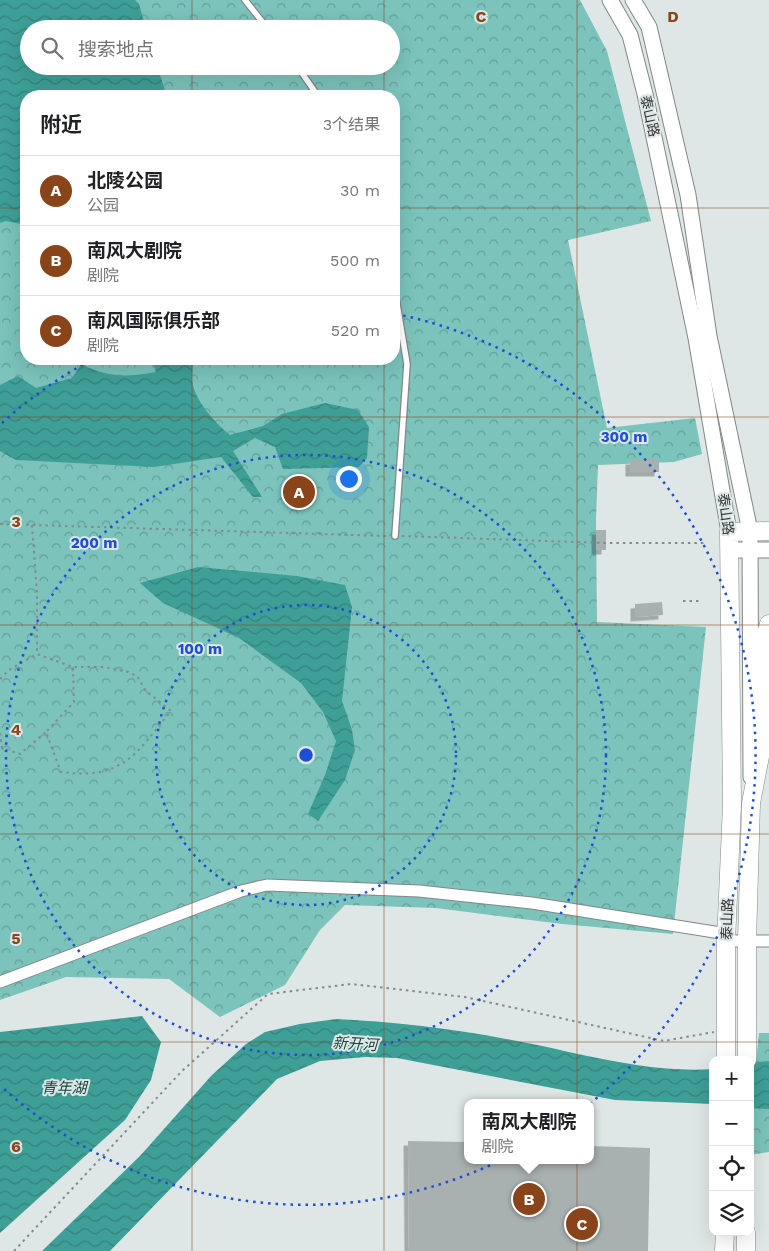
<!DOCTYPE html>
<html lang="zh">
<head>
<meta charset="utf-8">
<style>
	:root { --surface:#fff; --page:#f2f2f2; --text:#202124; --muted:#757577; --line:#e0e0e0; --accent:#89441a }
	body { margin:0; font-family:"Work Sans","Noto Sans SC",sans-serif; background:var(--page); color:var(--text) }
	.controls { position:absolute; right:15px; bottom:15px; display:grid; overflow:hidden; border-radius:10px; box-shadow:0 5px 20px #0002 }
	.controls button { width:45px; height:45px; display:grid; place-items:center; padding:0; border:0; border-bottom:1px solid var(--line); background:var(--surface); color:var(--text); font:25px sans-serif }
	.you { position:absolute; left:348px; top:478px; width:18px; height:18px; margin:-12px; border:4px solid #fff; border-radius:50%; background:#1a73e8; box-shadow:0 0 0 8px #1a73e833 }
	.badge { display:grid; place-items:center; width:32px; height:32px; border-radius:50%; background:var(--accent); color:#fff; font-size:16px; font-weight:700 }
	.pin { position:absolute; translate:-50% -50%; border:2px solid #fff; box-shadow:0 1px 5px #0006 }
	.popup { position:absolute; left:464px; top:1099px; width:130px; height:65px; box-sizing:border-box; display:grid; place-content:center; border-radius:10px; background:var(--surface); filter:drop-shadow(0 1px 4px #0005); font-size:16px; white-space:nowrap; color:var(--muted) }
	.popup b { font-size:19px; color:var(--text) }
	.popup::after { content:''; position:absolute; left:50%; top:100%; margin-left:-10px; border:10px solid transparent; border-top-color:var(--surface) }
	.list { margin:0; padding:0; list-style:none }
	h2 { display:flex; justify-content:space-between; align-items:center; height:65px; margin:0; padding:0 20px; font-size:21px }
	h2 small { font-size:16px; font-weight:400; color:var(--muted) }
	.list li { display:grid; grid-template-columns:32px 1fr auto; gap:15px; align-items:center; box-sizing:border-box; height:70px; padding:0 20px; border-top:1px solid var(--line) }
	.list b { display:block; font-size:19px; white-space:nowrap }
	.list p { margin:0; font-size:16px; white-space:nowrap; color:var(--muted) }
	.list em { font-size:16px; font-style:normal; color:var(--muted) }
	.icon { flex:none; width:28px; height:28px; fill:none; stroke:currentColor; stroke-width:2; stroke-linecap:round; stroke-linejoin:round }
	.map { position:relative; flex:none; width:769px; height:1251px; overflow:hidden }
	.search { position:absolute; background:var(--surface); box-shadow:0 5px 20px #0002; left:20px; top:20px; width:380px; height:55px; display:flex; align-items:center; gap:12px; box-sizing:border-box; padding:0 18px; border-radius:28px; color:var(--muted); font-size:19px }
	.panel { position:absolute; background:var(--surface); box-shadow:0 5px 20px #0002; left:20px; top:90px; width:380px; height:275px; border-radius:20px }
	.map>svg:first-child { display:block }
</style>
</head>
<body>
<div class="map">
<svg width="769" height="1251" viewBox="0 0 769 1251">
	<defs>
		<pattern id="park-crowns" width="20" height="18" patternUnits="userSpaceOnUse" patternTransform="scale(1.25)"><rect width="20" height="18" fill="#7bc3bb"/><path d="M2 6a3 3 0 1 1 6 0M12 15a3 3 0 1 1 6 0" fill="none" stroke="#659f99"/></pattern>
		<pattern id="water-waves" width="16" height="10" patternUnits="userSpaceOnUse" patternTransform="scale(1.25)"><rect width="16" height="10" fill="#3e9f97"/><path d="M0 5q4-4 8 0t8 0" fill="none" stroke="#35827c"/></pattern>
		<filter id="shadow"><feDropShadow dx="-4.5" dy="4.5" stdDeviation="0" flood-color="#0004"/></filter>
	</defs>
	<rect width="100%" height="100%" fill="#dee7e5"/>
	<g fill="url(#park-crowns)" fill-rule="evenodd">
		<path d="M 0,0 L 580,0 L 607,51 L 651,221 L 568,240 L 607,428 L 695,418 L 702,454 L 674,462 L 598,465 L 596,519 L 597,622 L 706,627 L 673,934 L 562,924 L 436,908 L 345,905 L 320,930 L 285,985 L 220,1017 L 169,979 L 66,977 L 0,1000 ZM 29,29 L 391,29 L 391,66 L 29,66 ZM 26,96 L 394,96 L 394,359 L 26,359 Z"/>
		<path d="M 759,1033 L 769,1033 L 769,1152 L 750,1155 L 750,1122 Z"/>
	</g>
	<g fill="url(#water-waves)">
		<path d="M 0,0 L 135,0 L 139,4 L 146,29 L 29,29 L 29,66 L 157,66 L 167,96 L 26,96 L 26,225 L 6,221 L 0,223 Z"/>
		<path d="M 151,359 L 193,359 C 193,365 192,372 192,379 C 193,399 215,423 230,435 L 263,426 L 282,414 L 325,403 L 358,410 L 369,427 L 367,458 L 359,467 L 283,469 L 275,447 L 255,438 L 233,451 L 262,497 L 253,497 L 221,457 L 154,467 L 16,460 L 0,451 L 0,385 L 18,376 L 36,388 L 72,378 L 81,364 C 108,378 127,377 156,372 Z"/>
		<path d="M 198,567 L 297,576 L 345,585 L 352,607 L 342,701 L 352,730 L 355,750 L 345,780 L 318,821 L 308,814 L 325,775 L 336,741 L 323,712 L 301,683 L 239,638 L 163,603 L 140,583 Z"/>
		<path d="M 142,1016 L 161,1042 L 151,1080 L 125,1120 L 0,1233 L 0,1032 Z"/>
		<path d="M 336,1019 C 394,1022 450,1028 506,1039 C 574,1051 644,1074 713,1069 L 713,1104 L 615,1100 L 397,1058 L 365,1057 L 320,1061 L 277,1079 L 110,1251 L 42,1251 L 140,1156 L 211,1076 L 246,1044 L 265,1032 L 300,1024 Z"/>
		<path d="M 769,1061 L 769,1109 L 750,1108 L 750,1063 Z"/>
	</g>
	<g fill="#a9b1b0" filter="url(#shadow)">
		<rect x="630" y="460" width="29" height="12"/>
		<rect x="596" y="530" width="10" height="20"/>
		<path d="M 662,602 L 663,615 L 635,617 L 635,604 Z"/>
		<path d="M 408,1141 L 468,1142 L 468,1160 L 590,1160 L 590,1146 L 650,1148 L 648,1251 L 409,1251 Z"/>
	</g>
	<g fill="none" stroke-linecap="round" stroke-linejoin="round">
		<g stroke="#808887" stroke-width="8">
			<g id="service">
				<path d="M 245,0 L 268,29"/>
				<path d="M 297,66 L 318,96"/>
				<path d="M 394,286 L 407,364 L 395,536"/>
			</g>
		</g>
		<g stroke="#808887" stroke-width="13">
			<g id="minor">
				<path d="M 726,941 L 769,941"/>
				<path d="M 0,982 L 241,891 L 267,885 L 419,891 L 532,903 L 727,934"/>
			</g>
		</g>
		<g stroke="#808887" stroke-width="17">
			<g id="secondary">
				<path d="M 610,0 L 630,35 L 645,94 L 696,338 L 729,532"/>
				<path d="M 633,0 L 649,27 L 688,195 L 709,336 L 750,531 L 751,777"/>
				<path d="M 730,550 L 769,550"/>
			</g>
		</g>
		<g stroke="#808887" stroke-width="19">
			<g id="primary">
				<path d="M 726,1060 L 726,941 L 732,805 L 729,532 L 769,531"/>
				<path d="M 747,1060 L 747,941 L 751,803 L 762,746 L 762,646 L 769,624"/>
				<path d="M 724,1251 L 725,1232"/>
				<path d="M 746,1251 L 746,1232"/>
			</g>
		</g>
		<g stroke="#858b89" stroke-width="2" stroke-dasharray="2.5 4" stroke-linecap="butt">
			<path d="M 0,524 L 387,536"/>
			<path d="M 32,525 L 37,593 L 37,654 L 73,667 L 104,667 L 128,672 L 137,676 L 145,690 L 171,711 C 135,755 123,780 61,772 L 46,732 L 74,702 L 73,667"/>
			<path d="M 402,536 L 606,543 L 707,543"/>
			<path d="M 683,601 L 699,601"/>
			<path d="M 0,679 L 9,670 L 37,654"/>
			<path d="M 0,733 L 2,748 L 20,754 L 46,732"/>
			<path d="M 14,1251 L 182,1071 L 268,994 L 351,984 L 465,997 L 664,1041 L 714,1032"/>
		</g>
		<use href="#service" stroke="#fff" stroke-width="5.5"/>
		<use href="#minor" stroke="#fff" stroke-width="11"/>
		<use href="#secondary" stroke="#fff" stroke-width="15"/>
		<use href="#primary" stroke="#fff" stroke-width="18"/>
	</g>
	<path fill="none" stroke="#89441a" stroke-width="1" stroke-opacity="0.55" d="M 192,0 L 192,29M 384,0 L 384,29M 577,0 L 577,1251M 192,66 L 192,96M 384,66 L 384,96M 0,208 L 26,208M 394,208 L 769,208M 192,359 L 192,1251M 384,359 L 384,1251M 0,417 L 769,417M 0,625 L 769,625M 0,834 L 769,834M 0,1042 L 769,1042"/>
	<g fill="none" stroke="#1d4ed8" stroke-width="2.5" stroke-dasharray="2.5 5">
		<circle cx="306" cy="755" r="150"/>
		<circle cx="306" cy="755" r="300"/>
		<path d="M2 423A450 450 0 0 1 91 360M396 314A450 450 0 1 1 2 1087"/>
	</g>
	<g text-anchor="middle" stroke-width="4" stroke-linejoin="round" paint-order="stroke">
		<g font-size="14" fill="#313534" stroke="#dee7e5">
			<text transform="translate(650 116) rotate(77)" y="5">泰山路</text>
			<text transform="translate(726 514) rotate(82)" y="5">泰山路</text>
			<text transform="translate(727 919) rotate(-88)" y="5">泰山路</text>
		</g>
		<g font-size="15" font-style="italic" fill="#184440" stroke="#dee7e5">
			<text transform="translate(355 1044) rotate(3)" y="5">新开河</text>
			<text x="64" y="1093">青年湖</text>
		</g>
	</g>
	<g font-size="16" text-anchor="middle" font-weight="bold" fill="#89441a" stroke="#dee7e5" stroke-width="4" stroke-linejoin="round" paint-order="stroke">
		<text x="481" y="22">C</text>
		<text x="673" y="22">D</text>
		<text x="16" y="527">3</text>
		<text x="16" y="735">4</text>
		<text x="16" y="944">5</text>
		<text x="16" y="1152">6</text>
	</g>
	<circle cx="306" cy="755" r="8" fill="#1d4ed8" stroke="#dee7e5" stroke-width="2.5"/>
	<g font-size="15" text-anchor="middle" font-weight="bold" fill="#1d4ed8" stroke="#dee7e5" stroke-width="4" stroke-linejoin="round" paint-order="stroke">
		<text x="624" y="442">300 m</text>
		<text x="94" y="548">200 m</text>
		<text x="200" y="654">100 m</text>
	</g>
</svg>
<div class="controls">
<button>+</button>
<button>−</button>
<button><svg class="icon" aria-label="locate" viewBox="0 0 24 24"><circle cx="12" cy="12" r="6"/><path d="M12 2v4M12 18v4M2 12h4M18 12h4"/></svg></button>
<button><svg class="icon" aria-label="layers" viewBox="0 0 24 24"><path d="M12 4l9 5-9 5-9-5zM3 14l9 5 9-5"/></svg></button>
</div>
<div class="you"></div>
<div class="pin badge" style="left:299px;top:492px">A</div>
<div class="pin badge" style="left:529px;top:1199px">B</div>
<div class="popup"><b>南风大剧院</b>剧院</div>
<div class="pin badge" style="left:582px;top:1224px">C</div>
<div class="search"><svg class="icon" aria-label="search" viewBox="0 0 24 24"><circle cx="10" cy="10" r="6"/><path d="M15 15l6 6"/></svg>搜索地点</div>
<section class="panel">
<h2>附近<small>3个结果</small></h2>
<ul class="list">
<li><span class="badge">A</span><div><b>北陵公园</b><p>公园</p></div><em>30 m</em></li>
<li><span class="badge">B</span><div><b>南风大剧院</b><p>剧院</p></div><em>500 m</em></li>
<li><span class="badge">C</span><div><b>南风国际俱乐部</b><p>剧院</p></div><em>520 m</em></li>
</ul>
</section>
</div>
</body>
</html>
